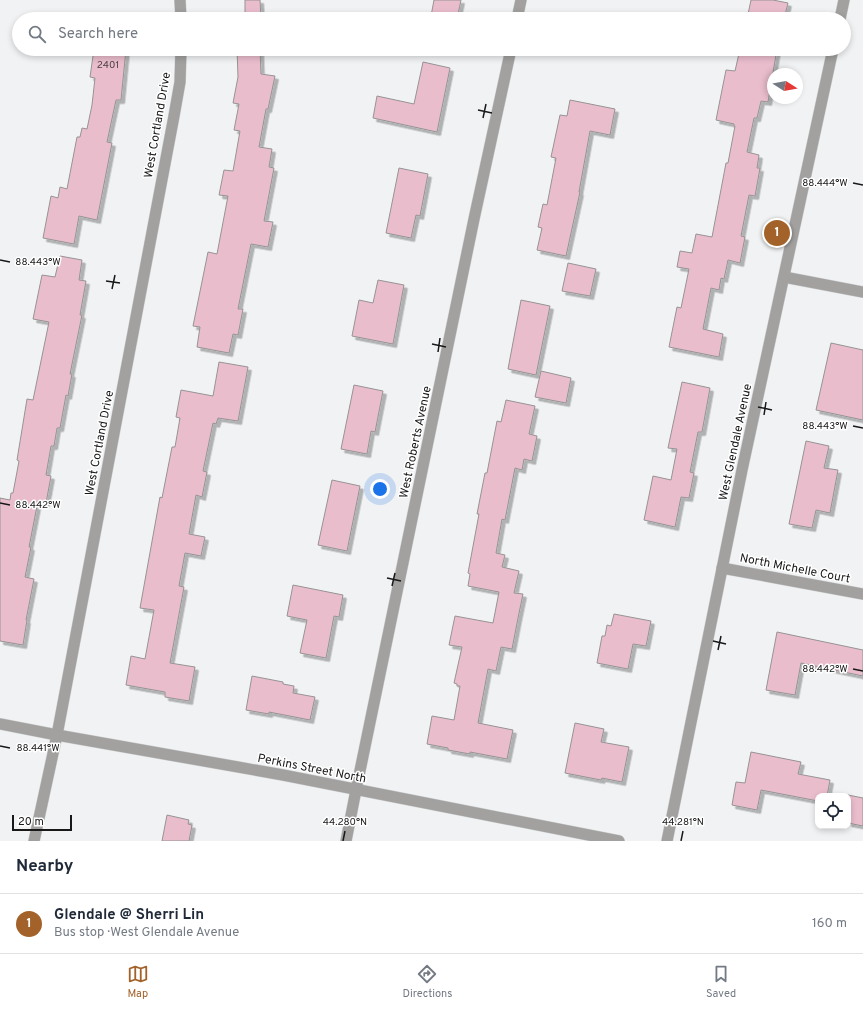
<!DOCTYPE html>
<html lang="en">
<head>
<meta charset="utf-8">
<style>
	:root { --surface:#fff; --page:#f2f2f3; --text:#1f2937; --muted:#747a83; --line:#e0e1e3; --accent:#a2622a }
	body { margin:0; font-family:Overpass,sans-serif; background:var(--page); color:var(--text) }
	.controls { position:absolute; right:12px; bottom:12px; display:grid; overflow:hidden; border-radius:8px; box-shadow:0 2px 6px #0003 }
	.controls button { width:36px; height:36px; display:grid; place-items:center; padding:0; border:0; border-bottom:1px solid var(--line); background:var(--surface); color:var(--text); font:20px sans-serif }
	.compass { position:absolute; left:767px; top:68px; width:36px; height:36px; border-radius:50%; background:var(--surface); box-shadow:0 2px 6px #0003; rotate:101deg }
	.scale { position:absolute; left:12px; bottom:10px; width:60px; box-sizing:border-box; padding-left:4px; border:2px solid #181819; border-top:0; font-size:11px; line-height:14px; white-space:nowrap; color:#181819; -webkit-text-stroke:3px #fff; paint-order:stroke }
	.you { position:absolute; left:380px; top:489px; width:14px; height:14px; margin:-10px; border:3px solid #fff; border-radius:50%; background:#1a73e8; box-shadow:0 0 0 6px #1a73e833 }
	.badge { display:grid; place-items:center; width:26px; height:26px; border-radius:50%; background:var(--accent); color:#fff; font-size:13px; font-weight:700 }
	.pin { position:absolute; translate:-50% -50%; border:2px solid #fff; box-shadow:0 1px 4px #0006 }
	.list { margin:0; padding:0; list-style:none }
	h2 { display:flex; justify-content:space-between; align-items:center; height:52px; margin:0; padding:0 16px; font-size:17px }
	h2 small { font-size:13px; font-weight:400; color:var(--muted) }
	.list li { display:grid; grid-template-columns:26px 1fr auto; gap:12px; align-items:center; box-sizing:border-box; height:60px; padding:0 16px; border-top:1px solid var(--line) }
	.list b { display:block; font-size:15px; white-space:nowrap }
	.list p { margin:0; font-size:13px; white-space:nowrap; color:var(--muted) }
	.list em { font-size:13px; font-style:normal; color:var(--muted) }
	.icon { flex:none; width:22px; height:22px; fill:none; stroke:currentColor; stroke-width:2; stroke-linecap:round; stroke-linejoin:round }
	.map { position:relative; flex:none; width:863px; height:841px; overflow:hidden }
	.search { position:absolute; background:var(--surface); box-shadow:0 2px 6px #0003; left:12px; right:12px; top:12px; height:44px; display:flex; align-items:center; gap:10px; box-sizing:border-box; padding:0 14px; border-radius:22px; color:var(--muted); font-size:15px }
	.sheet { height:112px; background:var(--surface) }
	nav { display:flex; justify-content:space-around; align-items:center; box-sizing:border-box; height:56px; border-top:1px solid var(--line); background:var(--surface); font-size:11px; color:var(--muted) }
	nav a { display:grid; justify-items:center; gap:2px }
	nav .on { color:var(--accent) }
	.map>svg:first-child { display:block }
</style>
</head>
<body>
<div class="map">
<svg width="863" height="841" viewBox="0 0 863 841">
	<defs>
		<filter id="shadow"><feDropShadow dx="3.5" dy="3.5" stdDeviation="0" flood-color="#0004"/></filter>
	</defs>
	<rect width="100%" height="100%" fill="#f0f2f3"/>
	<g fill="#eabdcd" stroke="#969394" filter="url(#shadow)">
		<path d="M 245,0 L 260,0 L 261,19 L 245,19 Z"/>
		<path d="M 434,0 L 461,0 L 457,19 L 443,19 L 431,16 Z"/>
		<path d="M 751,0 L 773,0 L 788,3 L 784,19 L 747,19 Z"/>
		<path d="M 94,49 L 126,49 L 121,100 L 116,100 L 107,142 L 112,143 L 97,220 L 79,216 L 74,244 L 43,238 L 51,196 L 58,198 L 60,187 L 67,189 L 77,137 L 80,137 L 82,128 L 87,129 L 92,105 L 95,78 L 90,77 Z"/>
		<path d="M 237,49 L 260,49 L 261,74 L 275,76 L 268,109 L 266,109 L 259,147 L 272,149 L 269,167 L 274,168 L 264,221 L 273,222 L 268,247 L 251,244 L 238,309 L 243,309 L 238,335 L 233,334 L 229,353 L 197,347 L 200,327 L 193,326 L 208,252 L 217,254 L 228,196 L 219,195 L 224,170 L 233,171 L 240,131 L 234,130 L 239,104 L 233,103 L 238,77 Z"/>
		<path d="M 740,49 L 777,49 L 768,102 L 761,101 L 757,118 L 754,118 L 747,152 L 759,155 L 757,168 L 760,168 L 755,196 L 749,195 L 741,236 L 745,237 L 740,263 L 728,260 L 724,279 L 721,278 L 719,290 L 711,288 L 703,329 L 723,334 L 719,357 L 669,347 L 677,307 L 681,308 L 689,269 L 677,267 L 680,251 L 692,253 L 696,234 L 712,237 L 726,163 L 728,163 L 735,126 L 734,126 L 734,124 L 716,120 L 726,70 L 735,71 Z"/>
		<path d="M 423,62 L 450,68 L 437,132 L 373,118 L 377,96 L 414,104 Z"/>
		<path d="M 570,100 L 615,109 L 610,135 L 590,131 L 579,192 L 580,192 L 566,256 L 537,250 L 542,228 L 538,227 L 543,204 L 547,205 L 556,158 L 551,157 L 560,115 L 567,116 Z"/>
		<path d="M 399,168 L 428,174 L 420,216 L 416,215 L 411,238 L 386,233 Z"/>
		<path d="M 60,256 L 82,260 L 79,280 L 86,281 L 80,315 L 82,315 L 70,374 L 72,374 L 68,396 L 66,395 L 60,428 L 57,428 L 54,446 L 51,446 L 46,475 L 51,476 L 46,503 L 38,501 L 29,547 L 31,547 L 25,577 L 34,579 L 26,620 L 27,620 L 23,645 L 0,641 L 0,498 L 10,500 L 11,493 L 13,493 L 19,461 L 17,460 L 27,399 L 33,400 L 49,322 L 33,319 L 42,275 L 55,277 Z"/>
		<path d="M 568,263 L 596,269 L 590,296 L 562,291 Z"/>
		<path d="M 378,280 L 404,285 L 393,344 L 352,336 L 359,300 L 373,303 Z"/>
		<path d="M 521,300 L 550,306 L 536,375 L 508,369 Z"/>
		<path d="M 831,343 L 863,350 L 863,420 L 816,410 Z"/>
		<path d="M 219,362 L 248,367 L 238,421 L 218,418 L 216,424 L 213,423 L 203,471 L 207,472 L 202,497 L 196,495 L 189,534 L 205,537 L 201,556 L 185,553 L 179,586 L 184,587 L 170,663 L 195,667 L 189,701 L 165,697 L 165,692 L 126,685 L 131,656 L 145,659 L 154,610 L 140,608 L 160,497 L 162,498 L 172,447 L 175,447 L 180,418 L 176,417 L 181,390 L 213,396 Z"/>
		<path d="M 541,371 L 571,378 L 566,403 L 535,397 Z"/>
		<path d="M 682,382 L 710,388 L 702,432 L 698,432 L 690,472 L 694,473 L 689,498 L 681,497 L 675,527 L 644,520 L 653,476 L 671,480 L 677,449 L 668,448 Z"/>
		<path d="M 354,385 L 383,391 L 375,432 L 371,431 L 367,454 L 341,449 Z"/>
		<path d="M 506,400 L 535,406 L 529,434 L 537,436 L 532,461 L 524,459 L 522,470 L 515,468 L 505,520 L 502,519 L 496,553 L 505,555 L 502,567 L 519,571 L 514,593 L 523,594 L 518,618 L 512,649 L 501,647 L 496,671 L 488,669 L 478,723 L 513,730 L 507,759 L 470,752 L 470,754 L 448,750 L 448,748 L 427,744 L 432,716 L 454,720 L 460,686 L 457,686 L 457,684 L 454,683 L 462,647 L 449,645 L 455,616 L 493,623 L 499,592 L 468,586 L 470,574 L 468,573 L 479,514 L 477,514 L 485,473 L 487,473 L 497,421 L 501,422 Z"/>
		<path d="M 806,441 L 829,446 L 824,468 L 838,470 L 830,513 L 816,510 L 812,528 L 789,524 Z"/>
		<path d="M 332,480 L 360,486 L 347,551 L 318,545 Z"/>
		<path d="M 293,585 L 343,595 L 339,617 L 334,616 L 326,658 L 300,653 L 307,620 L 287,616 Z"/>
		<path d="M 614,614 L 651,621 L 646,646 L 633,644 L 628,669 L 597,663 L 602,636 L 605,636 L 607,625 L 611,626 Z"/>
		<path d="M 777,632 L 863,650 L 863,676 L 801,663 L 795,695 L 766,690 Z"/>
		<path d="M 252,676 L 283,682 L 283,684 L 294,686 L 293,693 L 315,697 L 310,720 L 269,712 L 269,714 L 246,710 Z"/>
		<path d="M 575,723 L 604,729 L 601,742 L 629,747 L 622,782 L 602,778 L 601,780 L 565,773 Z"/>
		<path d="M 751,752 L 801,762 L 798,774 L 830,780 L 827,796 L 818,796 L 818,801 L 761,790 L 757,810 L 732,805 L 736,782 L 745,783 Z"/>
		<path d="M 848,795 L 863,798 L 863,826 L 848,823 Z"/>
		<path d="M 167,815 L 189,820 L 188,824 L 192,825 L 189,841 L 162,841 Z"/>
	</g>
	<g fill="none" stroke-linecap="round" stroke-linejoin="round">
		<g stroke="#cdcfd0" stroke-width="12">
			<g id="minor">
				<path d="M 180,0 L 181,19"/>
				<path d="M 517,19 L 521,0"/>
				<path d="M 784,277 L 863,292"/>
				<path d="M 722,568 L 863,594"/>
				<path d="M 34,841 L 57,735 L 174,116 L 180,82 L 181,49"/>
				<path d="M 346,841 L 356,790 L 474,219 L 511,49"/>
			</g>
		</g>
		<g stroke="#cdcfd0" stroke-width="12">
			<g id="tertiary">
				<path d="M 840,19 L 844,0"/>
				<path d="M 0,724 L 57,735 L 283,775 L 619,841"/>
				<path d="M 667,841 L 742,470 L 833,49"/>
			</g>
		</g>
		<use href="#minor" stroke="#a2a1a0" stroke-width="11"/>
		<use href="#tertiary" stroke="#a2a1a0" stroke-width="11"/>
	</g>
	<path fill="none" stroke="#181819" stroke-width="1.5" d="M 478,110 L 492,113M 483,118 L 486,104M 853,183 L 863,185M 0,260 L 10,262M 106,281 L 120,283M 112,289 L 115,275M 432,344 L 446,347M 438,352 L 440,338M 758,407 L 772,410M 764,415 L 766,402M 853,426 L 863,428M 0,503 L 10,505M 387,578 L 401,581M 392,586 L 395,573M 713,641 L 726,644M 718,650 L 721,636M 853,669 L 863,671M 0,746 L 10,748M 343,841 L 345,831M 681,841 L 683,831"/>
	<g text-anchor="middle" stroke-width="3" stroke-linejoin="round" paint-order="stroke">
		<g font-size="10" fill="#4c4146">
			<text x="108" y="68">2401</text>
		</g>
		<g font-size="12" fill="#181819" stroke="#fff">
			<text transform="translate(157 125) rotate(-80)" y="4">West Cortland Drive</text>
			<text transform="translate(415 442) rotate(-78)" y="4">West Roberts Avenue</text>
			<text transform="translate(735 442) rotate(-78)" y="4">West Glendale Avenue</text>
			<text transform="translate(99 443) rotate(-79)" y="4">West Cortland Drive</text>
			<text transform="translate(795 568) rotate(11)" y="4">North Michelle Court</text>
			<text transform="translate(312 768) rotate(11)" y="4">Perkins Street North</text>
		</g>
	</g>
	<g font-size="10" text-anchor="middle" fill="#181819" stroke="#fff" stroke-width="3" stroke-linejoin="round" paint-order="stroke">
		<text x="825" y="186">88.444°W</text>
		<text x="38" y="265">88.443°W</text>
		<text x="825" y="429">88.443°W</text>
		<text x="38" y="508">88.442°W</text>
		<text x="825" y="672">88.442°W</text>
		<text x="38" y="751">88.441°W</text>
		<text x="345" y="825">44.280°N</text>
		<text x="683" y="825">44.281°N</text>
	</g>
</svg>
<div class="controls">
<button><svg class="icon" aria-label="locate" viewBox="0 0 24 24"><circle cx="12" cy="12" r="6"/><path d="M12 2v4M12 18v4M2 12h4M18 12h4"/></svg></button>
</div>
<svg class="compass" viewBox="-18 -18 36 36"><path d="M0-13l5 13h-10z" fill="#e53935"/><path d="M0 13l5-13h-10z" fill="#747a83"/></svg>
<div class="scale">20 m</div>
<div class="you"></div>
<div class="pin badge" style="left:777px;top:233px">1</div>
<div class="search"><svg class="icon" aria-label="search" viewBox="0 0 24 24"><circle cx="10" cy="10" r="6"/><path d="M15 15l6 6"/></svg>Search here</div>
</div>
<section class="sheet">
<h2>Nearby<small></small></h2>
<ul class="list">
<li><span class="badge">1</span><div><b>Glendale @ Sherri Lin</b><p>Bus stop · West Glendale Avenue</p></div><em>160 m</em></li>
</ul>
</section>
<nav>
<a class="on"><svg class="icon" aria-label="map" viewBox="0 0 24 24"><path d="M3 6l6-2 6 2 6-2v14l-6 2-6-2-6 2zM9 4v14M15 6v14"/></svg>Map</a>
<a><svg class="icon" aria-label="directions" viewBox="0 0 24 24"><path d="M12 3l9 9-9 9-9-9zM9 14v-3h6M13 9l2 2-2 2"/></svg>Directions</a>
<a><svg class="icon" aria-label="saved" viewBox="0 0 24 24"><path d="M7 4h10v16l-5-4-5 4z"/></svg>Saved</a>
</nav>
</body>
</html>
